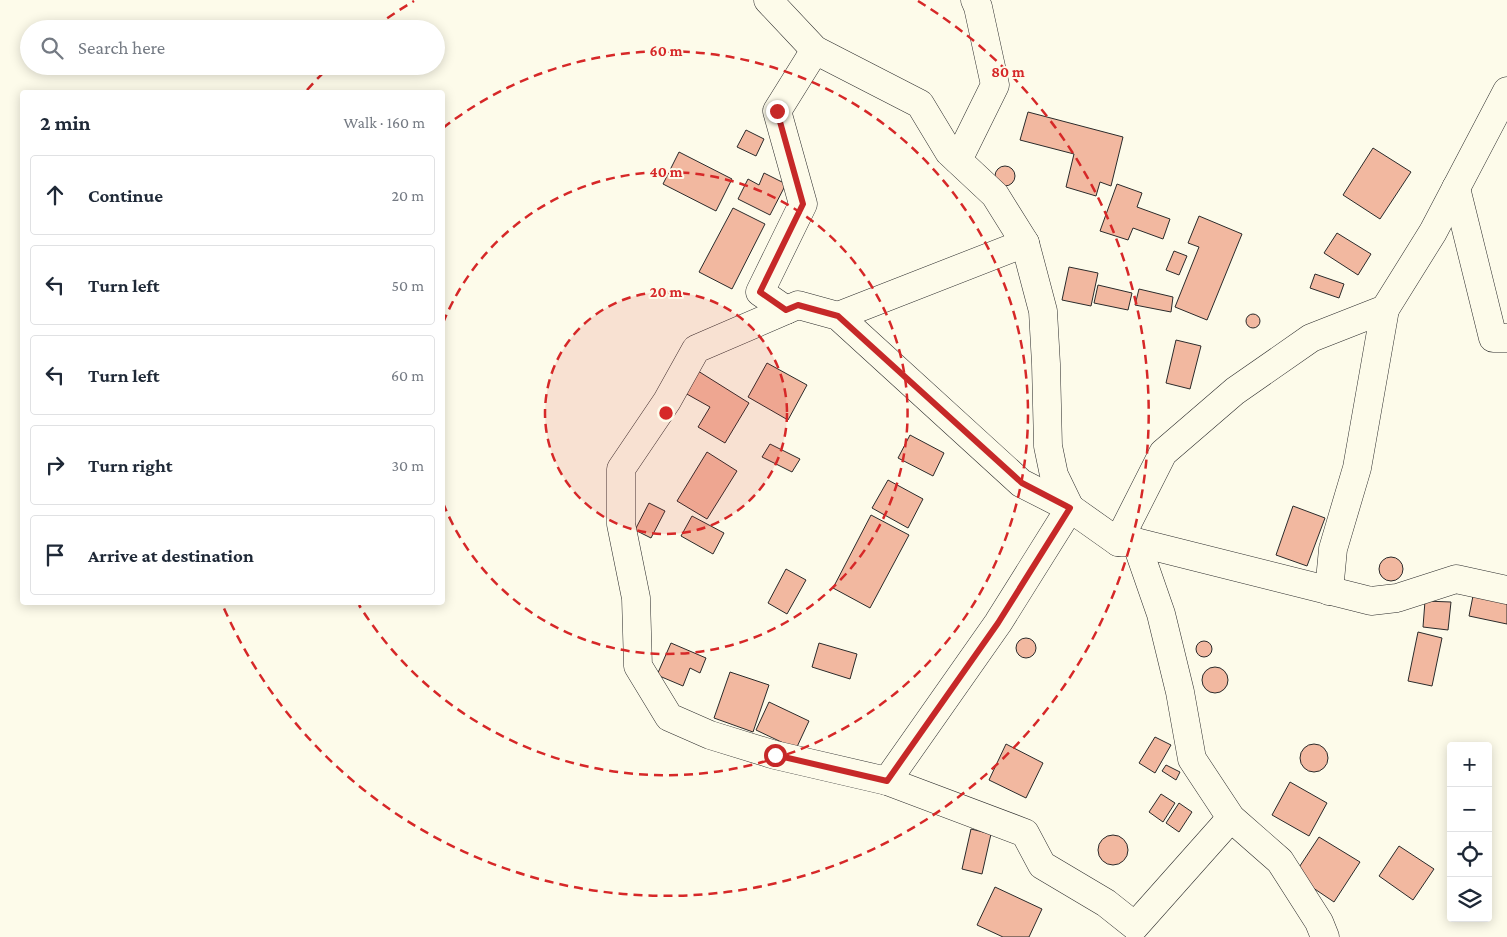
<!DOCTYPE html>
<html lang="en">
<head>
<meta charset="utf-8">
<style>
	:root { --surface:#fff; --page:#f6f6f7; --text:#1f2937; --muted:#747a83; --line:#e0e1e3 }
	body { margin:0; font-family:"Crimson Pro",serif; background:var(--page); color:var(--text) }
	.controls { position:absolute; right:15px; bottom:15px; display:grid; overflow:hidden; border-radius:5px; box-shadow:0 2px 12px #0003 }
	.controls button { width:45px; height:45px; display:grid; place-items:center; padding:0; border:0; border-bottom:1px solid var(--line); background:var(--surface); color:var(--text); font:25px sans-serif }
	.stop { position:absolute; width:15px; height:15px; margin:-11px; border:4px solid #c62828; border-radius:50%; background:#fff }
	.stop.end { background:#c62828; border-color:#fff; box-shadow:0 1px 5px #0008 }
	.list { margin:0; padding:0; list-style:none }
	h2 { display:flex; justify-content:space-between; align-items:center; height:65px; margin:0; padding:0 20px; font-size:21px }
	h2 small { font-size:16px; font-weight:400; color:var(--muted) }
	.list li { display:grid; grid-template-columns:32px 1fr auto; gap:15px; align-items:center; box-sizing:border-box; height:80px; margin:0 10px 10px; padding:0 10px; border:1px solid var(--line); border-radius:5px }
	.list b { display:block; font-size:19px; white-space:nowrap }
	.list em { font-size:16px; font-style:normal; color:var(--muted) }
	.icon { flex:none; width:28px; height:28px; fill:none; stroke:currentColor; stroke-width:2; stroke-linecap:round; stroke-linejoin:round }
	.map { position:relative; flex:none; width:1507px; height:937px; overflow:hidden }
	.search { position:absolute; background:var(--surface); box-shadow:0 2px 12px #0003; left:20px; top:20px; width:425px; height:55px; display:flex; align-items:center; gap:12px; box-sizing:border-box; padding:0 18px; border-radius:28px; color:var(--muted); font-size:19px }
	.panel { position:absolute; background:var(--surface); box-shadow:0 2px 12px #0003; left:20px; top:90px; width:425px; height:515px; border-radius:5px }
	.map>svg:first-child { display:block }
</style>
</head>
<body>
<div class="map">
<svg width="1507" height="937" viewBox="0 0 1507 937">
	<rect width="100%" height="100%" fill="#fdfbea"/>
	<g fill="#f2b8a0" stroke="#2b2b2b">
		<path d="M 1028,112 L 1123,137 L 1111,186 L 1100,182 L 1096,196 L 1066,187 L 1074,154 L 1020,140 Z"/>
		<path d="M 746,130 L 764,139 L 756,156 L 737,147 Z"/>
		<path d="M 1373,148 L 1411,172 L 1380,219 L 1343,195 Z"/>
		<path d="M 679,152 L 732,179 L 716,211 L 663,184 Z"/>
		<circle cx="1005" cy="176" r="10"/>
		<path d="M 764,173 L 786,184 L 770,215 L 738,199 L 748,179 L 759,185 Z"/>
		<path d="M 1117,184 L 1142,193 L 1137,207 L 1170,219 L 1163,239 L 1133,228 L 1128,240 L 1100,231 Z"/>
		<path d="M 733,208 L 765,224 L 732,289 L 699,272 Z"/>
		<path d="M 1199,216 L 1242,234 L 1207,320 L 1175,307 L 1199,247 L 1188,243 Z"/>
		<path d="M 1337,233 L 1371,254 L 1358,275 L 1324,253 Z"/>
		<path d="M 1174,251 L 1187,256 L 1179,275 L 1166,270 Z"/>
		<path d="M 1069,267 L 1098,273 L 1091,306 L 1062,300 Z"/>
		<path d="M 1315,274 L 1344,284 L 1339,298 L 1310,288 Z"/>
		<path d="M 1098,285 L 1132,293 L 1128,310 L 1094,303 Z"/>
		<path d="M 1139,289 L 1173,297 L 1171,312 L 1135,305 Z"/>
		<circle cx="1253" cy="321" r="7"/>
		<path d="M 1176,340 L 1201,346 L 1190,389 L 1166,383 Z"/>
		<path d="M 767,363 L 807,385 L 788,420 L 748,397 Z"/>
		<path d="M 698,371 L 749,403 L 725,443 L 698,427 L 710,407 L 685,393 Z"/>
		<path d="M 910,435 L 944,453 L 933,476 L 898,458 Z"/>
		<path d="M 770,444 L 800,459 L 792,472 L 762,457 Z"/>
		<path d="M 707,452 L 737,471 L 707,519 L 677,501 Z"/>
		<path d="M 888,480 L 923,499 L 908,528 L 872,508 Z"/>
		<path d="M 649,503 L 665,511 L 651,538 L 635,530 Z"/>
		<path d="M 1293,506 L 1325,518 L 1307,566 L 1276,555 Z"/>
		<path d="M 871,515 L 909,535 L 870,608 L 833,588 Z"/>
		<path d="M 692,516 L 724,533 L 713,554 L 681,536 Z"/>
		<circle cx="1391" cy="569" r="12"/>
		<path d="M 786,569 L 806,580 L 787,614 L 768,603 Z"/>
		<path d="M 1473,596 L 1507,603 L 1507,624 L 1469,616 Z"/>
		<path d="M 1425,601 L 1451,602 L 1448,630 L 1423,627 Z"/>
		<path d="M 1418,632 L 1442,638 L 1432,686 L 1408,681 Z"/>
		<circle cx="1026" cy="648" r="10"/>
		<circle cx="1204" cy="649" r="8"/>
		<path d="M 671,643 L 706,658 L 700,673 L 690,668 L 683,686 L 657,675 Z"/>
		<path d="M 819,643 L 857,654 L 850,679 L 812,667 Z"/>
		<circle cx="1215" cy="680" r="13"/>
		<path d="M 730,672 L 769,685 L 753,732 L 714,718 Z"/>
		<path d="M 769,702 L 809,721 L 796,749 L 756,730 Z"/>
		<path d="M 1155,737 L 1171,745 L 1155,773 L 1139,763 Z"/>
		<circle cx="1314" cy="758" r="14"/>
		<path d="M 1006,744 L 1043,763 L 1026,798 L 989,780 Z"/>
		<path d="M 1166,765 L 1180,772 L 1176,780 L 1162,771 Z"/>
		<path d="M 1290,782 L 1327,803 L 1309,836 L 1272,815 Z"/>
		<path d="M 1161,794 L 1175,803 L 1163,822 L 1149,812 Z"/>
		<path d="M 1179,803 L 1192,812 L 1179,832 L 1166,823 Z"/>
		<path d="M 971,829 L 991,834 L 982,874 L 962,869 Z"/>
		<circle cx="1113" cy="850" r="15"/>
		<path d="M 1319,837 L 1360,862 L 1334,902 L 1294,875 Z"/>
		<path d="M 1399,846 L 1434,869 L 1413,900 L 1379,876 Z"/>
		<path d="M 995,887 L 1042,909 L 1029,937 L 1003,937 L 977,925 Z"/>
	</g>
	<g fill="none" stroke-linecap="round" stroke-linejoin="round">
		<g stroke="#2b2b2b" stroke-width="29">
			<g id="street">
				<path d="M 768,0 L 815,50 L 920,104 L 949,152 L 995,195 L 1025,243 L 1043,311 L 1046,364 L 1048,446 L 1054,475 L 1070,508 L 998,623 L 887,781"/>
				<path d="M 958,160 L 995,85 L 978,7 L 975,0"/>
				<path d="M 1456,188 L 1493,338 L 1507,338"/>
				<path d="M 786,310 L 760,292 L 803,204 L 777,111 L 815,50"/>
				<path d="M 838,316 L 1025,243"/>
				<path d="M 1118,542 L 1163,453 L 1235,391 L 1311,338 L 1385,309 L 1433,232 L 1507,91"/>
				<path d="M 1136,542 L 1371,601 L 1397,598 L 1456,579 L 1507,590"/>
				<path d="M 1329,591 L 1333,549 L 1357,468 L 1385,309"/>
				<path d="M 1231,818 L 1135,926 L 1106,903 L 1042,865 L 1025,833 L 887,781 L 775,755 L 710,735 L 669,717 L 638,666 L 636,598 L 621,524 L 621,469 L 667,401 L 696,349 L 798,305 L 838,316 L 1021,483 L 1070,508 L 1118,542 L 1136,542 L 1161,614 L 1180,692 L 1192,759 L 1231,818 L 1280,861 L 1319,922 L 1325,937"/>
			</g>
		</g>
		<use href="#street" stroke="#fdfbea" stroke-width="28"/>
	</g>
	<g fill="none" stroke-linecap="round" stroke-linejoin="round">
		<path stroke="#c62828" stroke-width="6" d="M 775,755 L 887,781 L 998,623 L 1070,508 L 1022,483 L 838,316 L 798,305 L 786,310 L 760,292 L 803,204 L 777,111"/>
	</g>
	<circle cx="666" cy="413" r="121" fill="#d62828" fill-opacity=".12"/>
	<g fill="none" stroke="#d62828" stroke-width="2.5" stroke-dasharray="9 6">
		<circle cx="666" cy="413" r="121"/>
		<path d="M443 323A241 241 0 1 1 443 503"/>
		<path d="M443 128A362 362 0 1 1 359 605"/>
		<path d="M307 90A483 483 0 0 1 327 69M375 27A483 483 0 0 1 414 1M918 1A483 483 0 1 1 223 606"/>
	</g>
	<circle cx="666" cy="413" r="8" fill="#d62828" stroke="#fdfbea" stroke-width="2.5"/>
	<g font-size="15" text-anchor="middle" font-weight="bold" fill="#d62828" stroke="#fdfbea" stroke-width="4" stroke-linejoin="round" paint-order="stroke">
		<text x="666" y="56">60 m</text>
		<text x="1008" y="77">80 m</text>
		<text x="666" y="177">40 m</text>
		<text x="666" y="297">20 m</text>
	</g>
</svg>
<div class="controls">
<button>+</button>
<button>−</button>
<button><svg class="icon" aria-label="locate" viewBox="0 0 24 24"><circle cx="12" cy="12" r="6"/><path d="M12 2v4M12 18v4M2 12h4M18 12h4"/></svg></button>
<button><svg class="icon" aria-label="layers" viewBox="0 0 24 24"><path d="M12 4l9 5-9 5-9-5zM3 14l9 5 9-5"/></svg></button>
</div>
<div class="stop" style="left:775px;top:755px"></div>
<div class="stop end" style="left:777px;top:111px"></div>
<div class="search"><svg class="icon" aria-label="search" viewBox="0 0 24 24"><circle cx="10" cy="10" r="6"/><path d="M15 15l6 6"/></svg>Search here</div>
<section class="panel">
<h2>2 min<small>Walk · 160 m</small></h2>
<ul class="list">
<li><svg class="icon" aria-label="ahead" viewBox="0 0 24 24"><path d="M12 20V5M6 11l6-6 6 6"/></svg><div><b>Continue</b></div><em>20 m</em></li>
<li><svg class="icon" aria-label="left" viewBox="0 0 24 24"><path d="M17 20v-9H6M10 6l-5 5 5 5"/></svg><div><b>Turn left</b></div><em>50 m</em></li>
<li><svg class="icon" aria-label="left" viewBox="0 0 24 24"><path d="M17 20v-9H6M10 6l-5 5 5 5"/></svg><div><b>Turn left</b></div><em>60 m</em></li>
<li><svg class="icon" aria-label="right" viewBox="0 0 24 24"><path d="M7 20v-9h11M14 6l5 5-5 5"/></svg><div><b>Turn right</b></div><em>30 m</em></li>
<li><svg class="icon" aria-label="arrive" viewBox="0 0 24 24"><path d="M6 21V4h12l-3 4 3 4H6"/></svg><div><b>Arrive at destination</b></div></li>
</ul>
</section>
</div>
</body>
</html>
